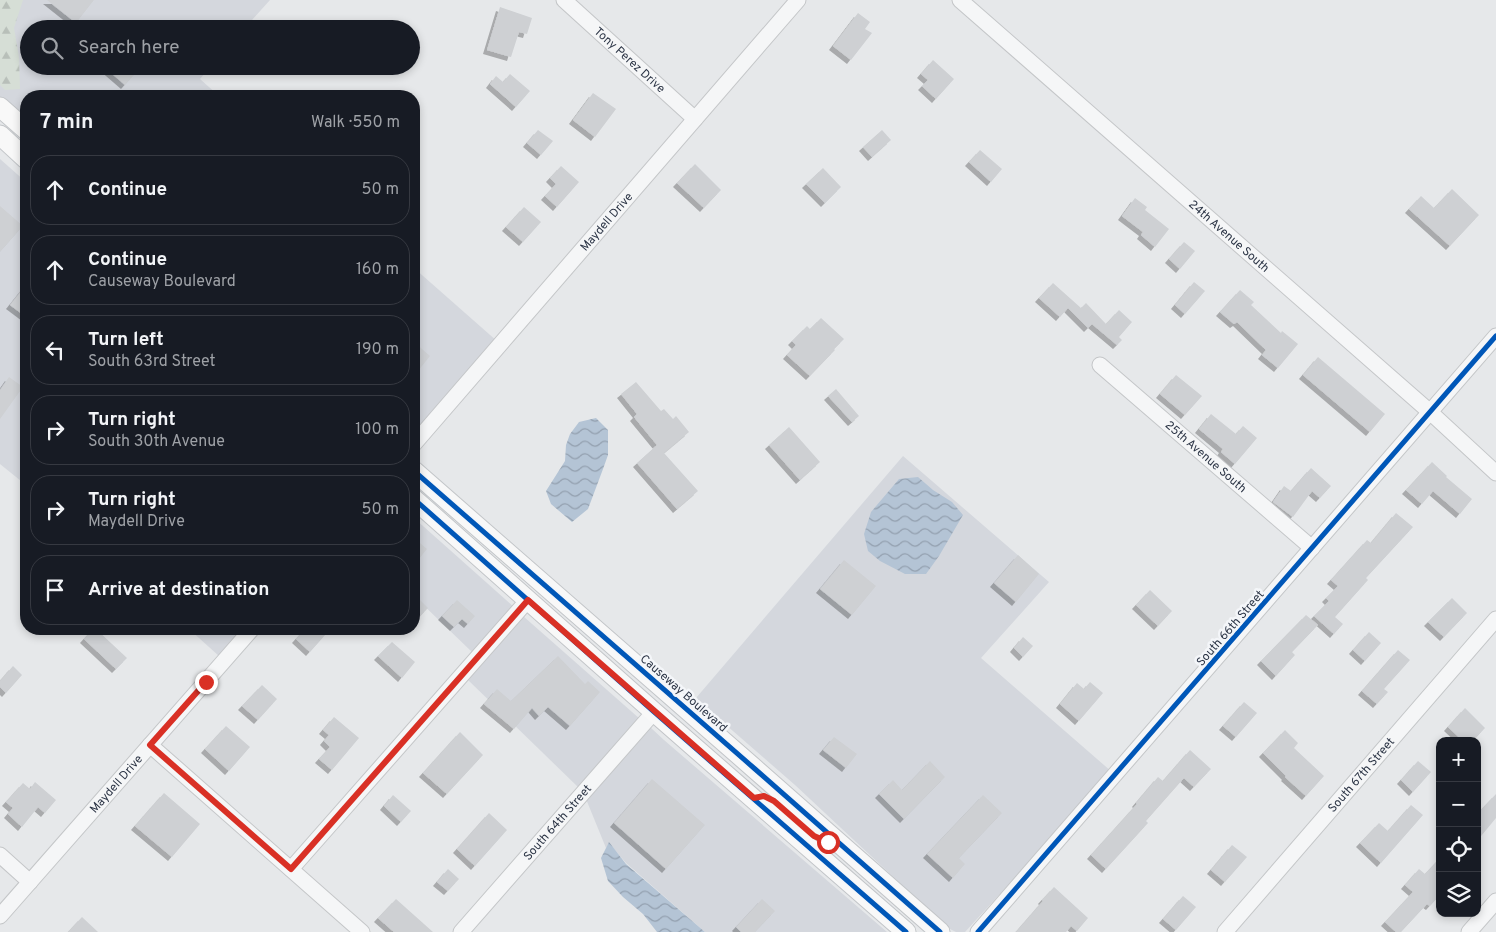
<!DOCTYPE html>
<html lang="en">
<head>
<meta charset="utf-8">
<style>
	:root { --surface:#171b24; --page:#242831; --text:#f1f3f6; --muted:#9ea1a6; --line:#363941 }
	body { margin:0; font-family:Overpass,sans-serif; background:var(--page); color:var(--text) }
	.controls { position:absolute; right:15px; bottom:15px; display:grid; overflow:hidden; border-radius:10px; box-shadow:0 2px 8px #0003 }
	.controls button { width:45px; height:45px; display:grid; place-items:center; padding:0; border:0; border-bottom:1px solid var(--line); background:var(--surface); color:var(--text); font:25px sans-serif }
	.stop { position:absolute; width:15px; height:15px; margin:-11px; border:4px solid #d93025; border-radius:50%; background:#fff }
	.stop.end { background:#d93025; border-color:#fff; box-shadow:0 1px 5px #0008 }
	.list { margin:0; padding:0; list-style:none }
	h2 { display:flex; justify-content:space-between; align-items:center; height:65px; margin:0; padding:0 20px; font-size:21px }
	h2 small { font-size:16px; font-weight:400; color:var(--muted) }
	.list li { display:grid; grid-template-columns:32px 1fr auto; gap:15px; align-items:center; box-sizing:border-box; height:70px; margin:0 10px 10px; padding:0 10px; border:1px solid var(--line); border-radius:20px }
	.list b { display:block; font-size:19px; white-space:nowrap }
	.list p { margin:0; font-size:16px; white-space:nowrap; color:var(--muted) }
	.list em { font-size:16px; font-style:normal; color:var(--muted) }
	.icon { flex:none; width:28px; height:28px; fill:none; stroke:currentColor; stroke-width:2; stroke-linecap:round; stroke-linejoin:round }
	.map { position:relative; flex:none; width:1496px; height:932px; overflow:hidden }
	.search { position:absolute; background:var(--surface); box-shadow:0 2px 8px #0003; left:20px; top:20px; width:400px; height:55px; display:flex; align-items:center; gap:12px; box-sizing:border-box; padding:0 18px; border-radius:28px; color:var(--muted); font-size:19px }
	.panel { position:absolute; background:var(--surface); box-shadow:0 2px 8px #0003; left:20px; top:90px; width:400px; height:545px; border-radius:20px }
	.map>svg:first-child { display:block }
</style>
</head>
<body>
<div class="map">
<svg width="1496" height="932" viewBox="0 0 1496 932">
	<defs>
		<pattern id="forest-firs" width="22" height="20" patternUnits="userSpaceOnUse" patternTransform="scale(1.25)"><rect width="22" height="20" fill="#d6ded6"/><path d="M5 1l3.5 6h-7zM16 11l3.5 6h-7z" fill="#b8bfb9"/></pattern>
		<pattern id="water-waves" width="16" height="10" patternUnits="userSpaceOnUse" patternTransform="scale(1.25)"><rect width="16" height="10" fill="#b4c4d5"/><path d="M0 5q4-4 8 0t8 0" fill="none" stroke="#93a0af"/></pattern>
		<filter id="shadow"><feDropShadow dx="-4" dy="4" stdDeviation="0" flood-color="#0004"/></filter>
	</defs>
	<rect width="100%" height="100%" fill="#e6e8ea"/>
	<g fill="#d4d7dd">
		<path d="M 0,0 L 270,0 L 244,29 L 29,29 L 29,66 L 211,66 L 200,79 L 219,96 L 26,96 L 26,138 L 0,115 Z"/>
		<path d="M 0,159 L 26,182 L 26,485 L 0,464 Z"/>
		<path d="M 414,268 L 498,342 L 414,439 Z"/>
		<path d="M 903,456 L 1049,582 L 981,658 L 1112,772 L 965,932 L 956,932 L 948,928 L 795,785 L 718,718 L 696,698 Z"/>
		<path d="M 414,518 L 514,607 L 473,653 L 414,596 Z"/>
		<path d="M 523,616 L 640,719 L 579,788 L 467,679 Z"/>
		<path d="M 189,629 L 244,629 L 219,656 Z"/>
		<path d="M 650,727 L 664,740 L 887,932 L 705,932 L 626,863 L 609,843 L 606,848 L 586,799 Z"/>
	</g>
	<path fill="url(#forest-firs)" d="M 0,0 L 23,0 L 14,28 L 19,57 L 20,89 L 5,90 L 0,85 Z"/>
	<g fill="url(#water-waves)">
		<path d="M 596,418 L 608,430 L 608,455 L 603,469 L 588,509 L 572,522 L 551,504 L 546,491 L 565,461 L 566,445 L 570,434 L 579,422 Z"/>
		<path d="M 918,477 L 933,490 L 952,502 L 963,515 L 939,556 L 926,574 L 905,574 L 880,561 L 868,551 L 864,534 L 871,512 L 899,479 Z"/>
		<path d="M 609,842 L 626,864 L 705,932 L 657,932 L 643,914 L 623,897 L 608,881 L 601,858 Z"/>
	</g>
	<g fill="#ced0d3" filter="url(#shadow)">
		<path d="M 47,0 L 94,0 L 76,23 Z"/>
		<path d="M 500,7 L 532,18 L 527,34 L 519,32 L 511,57 L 487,50 Z"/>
		<path d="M 858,13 L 870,22 L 865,29 L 872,33 L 851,60 L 833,46 Z"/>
		<path d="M 933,60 L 954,79 L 936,99 L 922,86 L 928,80 L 921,74 Z"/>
		<path d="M 103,66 L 123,66 L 134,75 L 125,85 Z"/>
		<path d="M 510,74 L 530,91 L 516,107 L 490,84 L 496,76 L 503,82 Z"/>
		<path d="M 593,93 L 616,109 L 595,137 L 573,120 Z"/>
		<path d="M 538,130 L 553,141 L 541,155 L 527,143 Z"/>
		<path d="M 882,130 L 891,140 L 872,157 L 863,147 Z"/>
		<path d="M 980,150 L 1002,169 L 991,182 L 969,162 Z"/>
		<path d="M 695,164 L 721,190 L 704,208 L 677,183 Z"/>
		<path d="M 561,166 L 579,182 L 557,207 L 545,196 L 556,184 L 550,178 Z"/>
		<path d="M 823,168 L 841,187 L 825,203 L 806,184 Z"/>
		<path d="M 1452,189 L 1479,215 L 1450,246 L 1409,209 L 1421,196 L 1434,208 Z"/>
		<path d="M 1135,198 L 1147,207 L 1145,210 L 1169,229 L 1155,247 L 1141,235 L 1143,232 L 1122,216 Z"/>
		<path d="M 0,206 L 23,226 L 0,252 Z"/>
		<path d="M 524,207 L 541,222 L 523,242 L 506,227 Z"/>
		<path d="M 1184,242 L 1195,251 L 1180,269 L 1169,259 Z"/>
		<path d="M 1194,282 L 1205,291 L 1185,314 L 1175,305 Z"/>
		<path d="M 1053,283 L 1081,308 L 1086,303 L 1106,324 L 1119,310 L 1132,322 L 1119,337 L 1122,340 L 1117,345 L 1092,324 L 1088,328 L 1068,308 L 1060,317 L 1039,298 Z"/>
		<path d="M 26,285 L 26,317 L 10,305 Z"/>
		<path d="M 1240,290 L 1254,302 L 1251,305 L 1281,333 L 1282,331 L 1298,344 L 1278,368 L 1262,355 L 1266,350 L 1237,322 L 1234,324 L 1220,312 Z"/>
		<path d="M 821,318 L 844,339 L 834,349 L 835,350 L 810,376 L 787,355 L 796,345 L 792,341 L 807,326 L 810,329 Z"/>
		<path d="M 414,342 L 430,356 L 414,376 Z"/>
		<path d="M 1318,357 L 1385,414 L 1370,432 L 1303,375 Z"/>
		<path d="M 1176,375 L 1202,396 L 1185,415 L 1160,394 Z"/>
		<path d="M 9,377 L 23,387 L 0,419 L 0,390 Z"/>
		<path d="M 636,382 L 661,411 L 664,409 L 673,419 L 676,416 L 689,432 L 664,453 L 698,491 L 677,509 L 637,463 L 657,445 L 634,417 L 637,414 L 621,394 Z"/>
		<path d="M 836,389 L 859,416 L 852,422 L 828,396 Z"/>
		<path d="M 1211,414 L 1236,434 L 1243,426 L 1257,438 L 1235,464 L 1221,452 L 1223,449 L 1199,429 Z"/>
		<path d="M 789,427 L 820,462 L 800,480 L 769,445 Z"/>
		<path d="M 1432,462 L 1447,476 L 1446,477 L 1472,499 L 1460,514 L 1433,491 L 1422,504 L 1406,490 Z"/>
		<path d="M 1311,468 L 1331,486 L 1320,498 L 1312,491 L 1293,517 L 1273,502 L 1284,486 L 1291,491 Z"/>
		<path d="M 1396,513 L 1413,527 L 1366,578 L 1368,580 L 1335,617 L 1343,624 L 1334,634 L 1314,616 L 1329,601 L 1326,598 L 1338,586 L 1331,580 L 1367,540 L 1371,543 Z"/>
		<path d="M 414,538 L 427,549 L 414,565 Z"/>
		<path d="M 1018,555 L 1039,574 L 1016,602 L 994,583 Z"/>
		<path d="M 844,560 L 876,586 L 852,615 L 820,589 Z"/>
		<path d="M 1150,590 L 1172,611 L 1158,626 L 1136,605 Z"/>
		<path d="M 414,594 L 428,608 L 414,623 Z"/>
		<path d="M 1452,598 L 1467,613 L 1444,637 L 1428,622 Z"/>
		<path d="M 457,600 L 475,616 L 468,624 L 462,619 L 454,627 L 442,616 Z"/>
		<path d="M 1306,615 L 1318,625 L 1292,652 L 1295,655 L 1276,676 L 1261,661 Z"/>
		<path d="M 93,629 L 96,629 L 127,658 L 116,669 L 84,639 Z"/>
		<path d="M 305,629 L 319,629 L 326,634 L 310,652 L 296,639 Z"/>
		<path d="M 1369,632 L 1381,643 L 1365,661 L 1353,650 Z"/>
		<path d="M 1023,637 L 1033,646 L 1023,657 L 1014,648 Z"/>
		<path d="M 392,642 L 415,662 L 402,678 L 378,656 Z"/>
		<path d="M 1398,650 L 1410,660 L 1384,689 L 1388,692 L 1377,704 L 1362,691 Z"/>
		<path d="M 558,656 L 585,684 L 588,681 L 600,692 L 570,726 L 548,707 L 539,716 L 532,708 L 514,729 L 484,704 L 497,689 L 511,701 Z"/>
		<path d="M 13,666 L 22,675 L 6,693 L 0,687 L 0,681 Z"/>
		<path d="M 1090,682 L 1103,693 L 1079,721 L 1060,704 L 1077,683 L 1084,689 Z"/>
		<path d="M 262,685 L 277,699 L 258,720 L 242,706 Z"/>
		<path d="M 1244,702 L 1257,713 L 1236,737 L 1223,726 Z"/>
		<path d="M 1465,708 L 1485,728 L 1473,741 L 1463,741 L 1448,727 Z"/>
		<path d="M 334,717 L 359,738 L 332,770 L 319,759 L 330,747 L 324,741 L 329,735 L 323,730 Z"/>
		<path d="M 226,726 L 250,747 L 229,771 L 205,749 Z"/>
		<path d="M 1285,730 L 1298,743 L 1294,748 L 1324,776 L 1306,796 L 1285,777 L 1286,776 L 1263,753 Z"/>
		<path d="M 460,732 L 483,755 L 447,794 L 423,773 Z"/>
		<path d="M 834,737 L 857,754 L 846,768 L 823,750 Z"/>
		<path d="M 1190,750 L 1211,769 L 1194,787 L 1184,778 L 1146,821 L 1148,823 L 1106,869 L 1091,855 L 1137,804 L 1136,803 L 1158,777 L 1163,781 Z"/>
		<path d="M 930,761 L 945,777 L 904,819 L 879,794 L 893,780 L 902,790 Z"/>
		<path d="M 1418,761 L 1431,772 L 1413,792 L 1401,780 Z"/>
		<path d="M 652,779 L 705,825 L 666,869 L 614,823 Z"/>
		<path d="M 35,782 L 56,800 L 45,813 L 38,807 L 22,827 L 8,814 L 13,808 L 6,802 L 23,783 L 30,789 Z"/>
		<path d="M 164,793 L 200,824 L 172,857 L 135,826 Z"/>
		<path d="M 1496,794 L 1496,818 L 1477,841 L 1477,814 Z"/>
		<path d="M 393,795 L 411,811 L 401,822 L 384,806 Z"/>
		<path d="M 983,795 L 1002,813 L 959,858 L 965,864 L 953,878 L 927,854 Z"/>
		<path d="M 1411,805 L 1423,815 L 1381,863 L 1360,843 L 1379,823 L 1388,831 Z"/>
		<path d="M 489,813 L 507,830 L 475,866 L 457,849 Z"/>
		<path d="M 1232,845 L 1247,857 L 1225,882 L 1211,870 Z"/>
		<path d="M 1440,858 L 1440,895 L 1430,906 L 1427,904 L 1401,932 L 1396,932 L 1385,922 L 1413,892 L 1405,885 L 1419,869 L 1425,874 Z"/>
		<path d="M 448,869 L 459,879 L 448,891 L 437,882 Z"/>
		<path d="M 1054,887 L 1088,918 L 1077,931 L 1071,926 L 1066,932 L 1016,932 L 1043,901 L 1042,900 Z"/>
		<path d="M 1183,896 L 1196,907 L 1176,930 L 1163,919 Z"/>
		<path d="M 396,899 L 433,932 L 394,932 L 378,918 Z"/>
		<path d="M 762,899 L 775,911 L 755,932 L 741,932 L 736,927 Z"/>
		<path d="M 82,917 L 98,932 L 68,932 Z"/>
	</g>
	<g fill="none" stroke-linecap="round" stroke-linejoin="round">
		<g stroke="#c4c6c8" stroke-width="17">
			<g id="minor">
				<path id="s1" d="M 564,0 L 695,119"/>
				<path id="s2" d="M 960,0 L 1430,412 L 1496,473"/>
				<path id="s3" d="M 1100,365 L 1312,548"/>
				<path id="s4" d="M 414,444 L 798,0"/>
				<path d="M 150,745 L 362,932"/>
				<path d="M 0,855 L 30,882"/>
				<path d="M 291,869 L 528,600"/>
				<path id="s5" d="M 0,916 L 252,629"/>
				<path id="s6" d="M 461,932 L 654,712"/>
				<path d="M 978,932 L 1496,336"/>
				<path id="s7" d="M 1225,932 L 1496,619"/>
				<path d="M 1469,932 L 1496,901"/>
			</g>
		</g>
		<g stroke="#c2c5c8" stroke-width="21">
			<g id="major">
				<path d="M 0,107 L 26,130"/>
				<path d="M 0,135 L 26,159"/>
				<path d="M 414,471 L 755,769 L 940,932"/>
				<path d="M 414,499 L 654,712 L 906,932"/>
			</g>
		</g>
		<use href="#minor" stroke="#f5f6f7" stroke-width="15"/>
		<use href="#major" stroke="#f8f8f8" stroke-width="19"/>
		<g stroke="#f4f6f9" stroke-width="8">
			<g id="cycleway">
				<path d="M 414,471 L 755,769 L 940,932"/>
				<path d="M 414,499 L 654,712 L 906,932"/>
				<path d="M 978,932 L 1496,336"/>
			</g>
		</g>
		<use href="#cycleway" stroke="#0057b8" stroke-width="5"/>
	</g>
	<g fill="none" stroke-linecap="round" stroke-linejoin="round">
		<path stroke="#d93025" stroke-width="6" d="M 206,682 L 150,745 L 291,869 L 528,600 L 754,798 L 764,796 L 774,801 L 814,836 L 828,842"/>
	</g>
	<g text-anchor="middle" stroke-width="5" stroke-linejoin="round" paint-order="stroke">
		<g font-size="12" fill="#2b3445" stroke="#f4f6f9">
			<text dy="4" stroke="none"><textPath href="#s1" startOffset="89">Tony Perez Drive</textPath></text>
			<text dy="4" stroke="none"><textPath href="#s4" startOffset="294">Maydell Drive</textPath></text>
			<text dy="4" stroke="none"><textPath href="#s2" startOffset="358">24th Avenue South</textPath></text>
			<text dy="4" stroke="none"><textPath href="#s3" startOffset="140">25th Avenue South</textPath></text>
			<text transform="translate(1230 628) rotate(-49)" y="4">South 66th Street</text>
			<text transform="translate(684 693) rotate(41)" y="4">Causeway Boulevard</text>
			<text dy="4" stroke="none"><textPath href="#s7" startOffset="208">South 67th Street</textPath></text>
			<text dy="4" stroke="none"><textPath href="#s5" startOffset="176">Maydell Drive</textPath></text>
			<text dy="4" stroke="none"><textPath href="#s6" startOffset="146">South 64th Street</textPath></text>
		</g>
	</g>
</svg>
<div class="controls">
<button>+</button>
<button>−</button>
<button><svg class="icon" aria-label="locate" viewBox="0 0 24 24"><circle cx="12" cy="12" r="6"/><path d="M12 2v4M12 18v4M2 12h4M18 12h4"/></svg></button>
<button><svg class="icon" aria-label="layers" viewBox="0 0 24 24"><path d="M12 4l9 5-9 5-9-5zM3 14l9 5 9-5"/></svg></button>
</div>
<div class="stop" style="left:828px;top:842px"></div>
<div class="stop end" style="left:206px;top:682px"></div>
<div class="search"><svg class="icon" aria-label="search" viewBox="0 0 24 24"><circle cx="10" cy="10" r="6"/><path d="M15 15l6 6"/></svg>Search here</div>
<section class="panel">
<h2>7 min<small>Walk · 550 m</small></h2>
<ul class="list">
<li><svg class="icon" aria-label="ahead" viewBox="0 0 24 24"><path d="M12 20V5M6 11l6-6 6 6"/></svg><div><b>Continue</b></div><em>50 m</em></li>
<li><svg class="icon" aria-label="ahead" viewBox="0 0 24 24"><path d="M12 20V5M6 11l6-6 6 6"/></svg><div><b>Continue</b><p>Causeway Boulevard</p></div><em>160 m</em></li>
<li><svg class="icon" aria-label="left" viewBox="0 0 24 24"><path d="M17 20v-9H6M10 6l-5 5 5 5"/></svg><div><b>Turn left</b><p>South 63rd Street</p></div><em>190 m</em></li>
<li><svg class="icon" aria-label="right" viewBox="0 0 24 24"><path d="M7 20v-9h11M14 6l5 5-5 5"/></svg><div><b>Turn right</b><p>South 30th Avenue</p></div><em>100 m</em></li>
<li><svg class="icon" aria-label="right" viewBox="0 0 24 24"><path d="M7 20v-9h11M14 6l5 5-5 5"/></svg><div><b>Turn right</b><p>Maydell Drive</p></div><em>50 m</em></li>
<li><svg class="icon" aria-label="arrive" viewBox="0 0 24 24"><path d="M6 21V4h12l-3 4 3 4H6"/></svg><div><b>Arrive at destination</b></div></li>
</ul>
</section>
</div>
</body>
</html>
